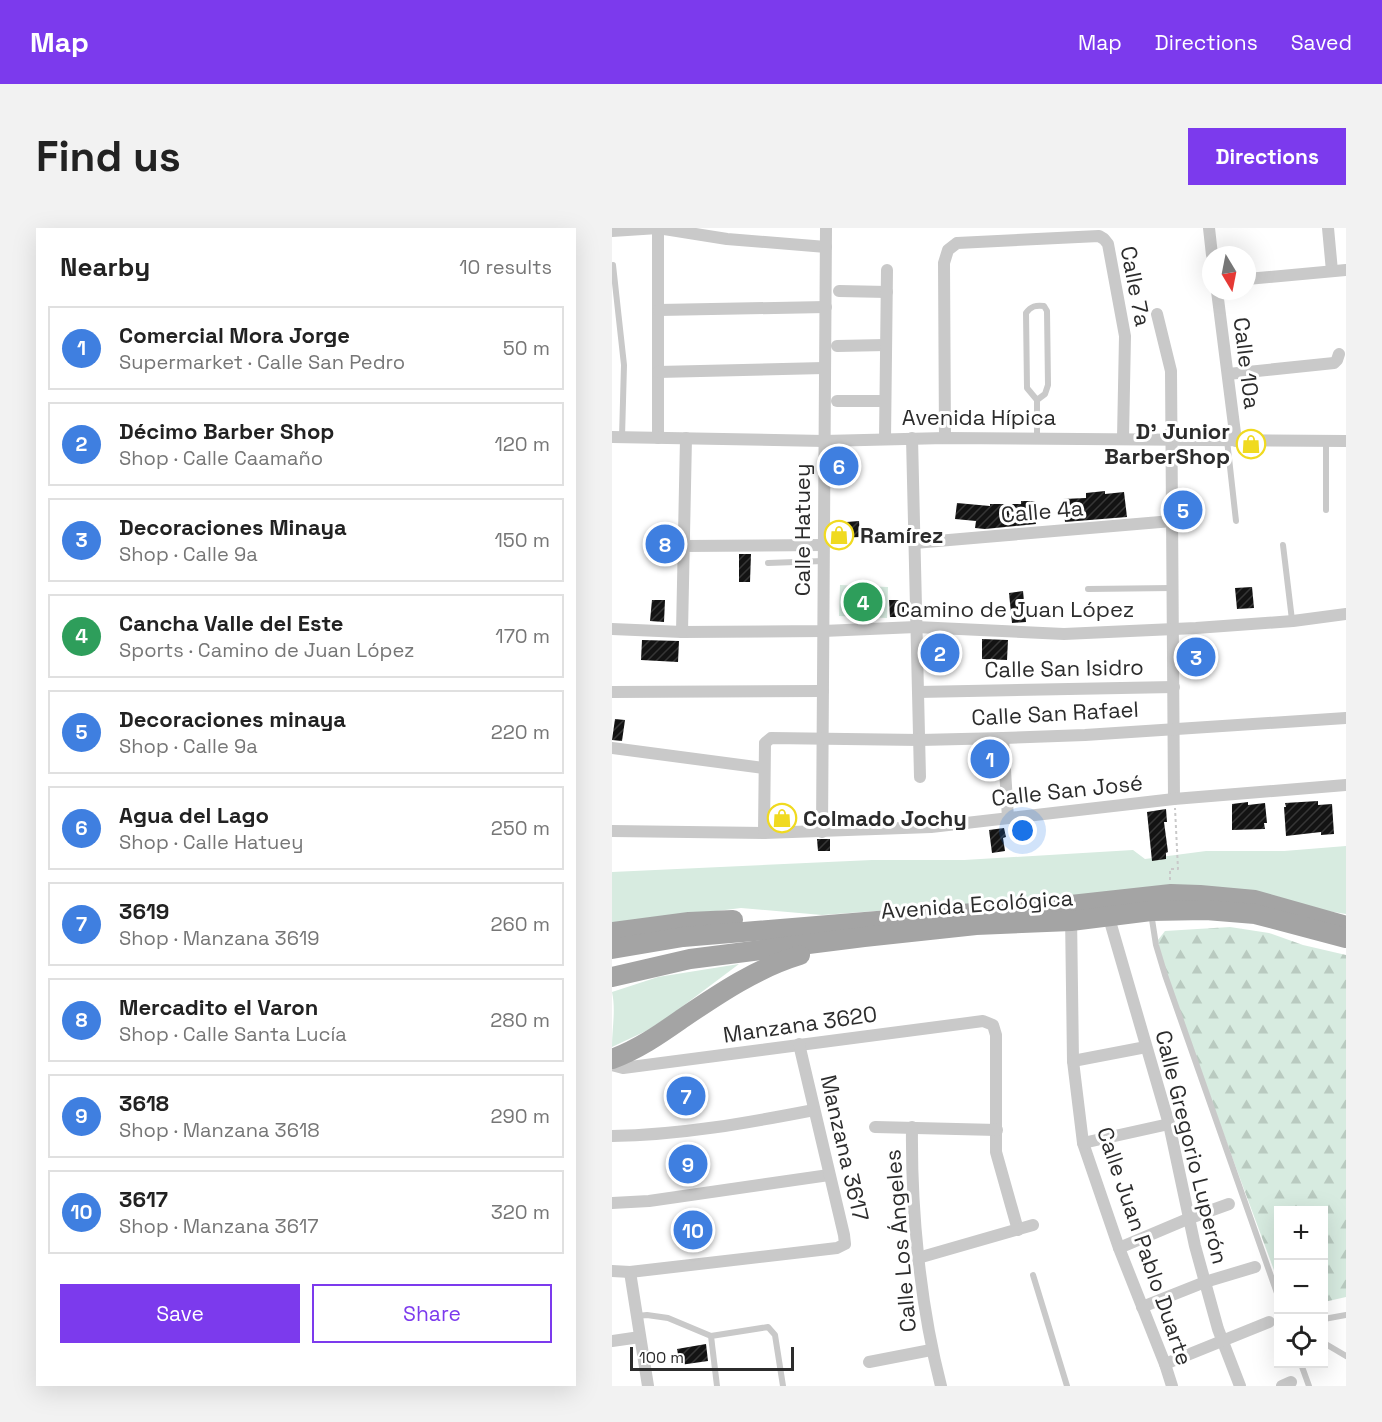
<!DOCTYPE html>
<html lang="en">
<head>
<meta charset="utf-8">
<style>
	:root { --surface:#fff; --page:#f2f2f2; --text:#222; --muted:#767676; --line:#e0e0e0; --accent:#7c3aed }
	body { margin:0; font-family:"Space Grotesk",sans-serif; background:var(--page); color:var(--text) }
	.controls { position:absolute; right:18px; bottom:18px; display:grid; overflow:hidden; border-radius:0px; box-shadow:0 6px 24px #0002 }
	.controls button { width:54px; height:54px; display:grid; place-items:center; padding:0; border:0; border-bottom:2px solid var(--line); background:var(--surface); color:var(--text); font:30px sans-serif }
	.compass { position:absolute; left:590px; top:18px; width:54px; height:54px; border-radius:50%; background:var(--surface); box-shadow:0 6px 24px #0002; rotate:170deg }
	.scale { position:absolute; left:18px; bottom:15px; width:164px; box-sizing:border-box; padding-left:6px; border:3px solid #2c2c2c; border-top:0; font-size:16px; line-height:21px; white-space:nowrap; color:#2c2c2c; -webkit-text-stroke:4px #fff; paint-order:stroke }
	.you { position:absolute; left:411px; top:603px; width:21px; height:21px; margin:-15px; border:4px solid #fff; border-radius:50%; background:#1a73e8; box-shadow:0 0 0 9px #1a73e833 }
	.badge { display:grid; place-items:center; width:39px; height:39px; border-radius:50%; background:var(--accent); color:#fff; font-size:20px; font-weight:700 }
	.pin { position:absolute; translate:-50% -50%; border:3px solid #fff; box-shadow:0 2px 6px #0006 }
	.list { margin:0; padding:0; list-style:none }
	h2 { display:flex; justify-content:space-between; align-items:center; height:78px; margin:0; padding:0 24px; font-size:26px }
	h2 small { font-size:20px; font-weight:400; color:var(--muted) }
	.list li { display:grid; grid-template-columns:39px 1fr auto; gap:18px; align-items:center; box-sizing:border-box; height:84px; margin:0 12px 12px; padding:0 12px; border:2px solid var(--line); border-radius:0px }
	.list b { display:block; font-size:22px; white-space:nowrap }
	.list p { margin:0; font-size:20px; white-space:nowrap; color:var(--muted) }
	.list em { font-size:20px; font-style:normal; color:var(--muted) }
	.actions { display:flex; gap:12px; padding:18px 24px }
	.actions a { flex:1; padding:14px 0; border:2px solid var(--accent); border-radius:0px; text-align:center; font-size:21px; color:var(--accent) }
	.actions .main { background:var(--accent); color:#fff }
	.icon { flex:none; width:33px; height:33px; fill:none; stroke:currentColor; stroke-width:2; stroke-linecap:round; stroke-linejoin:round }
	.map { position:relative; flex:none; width:734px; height:1158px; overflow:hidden; border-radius:0px }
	header { display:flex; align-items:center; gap:36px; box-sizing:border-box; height:84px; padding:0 30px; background:var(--accent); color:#fff }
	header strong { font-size:28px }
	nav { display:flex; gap:33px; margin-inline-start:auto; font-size:21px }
	.intro { display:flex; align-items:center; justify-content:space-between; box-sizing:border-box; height:144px; padding:0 36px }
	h1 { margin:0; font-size:42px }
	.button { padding:15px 27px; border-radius:0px; background:var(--accent); color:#fff; font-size:21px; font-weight:700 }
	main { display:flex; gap:36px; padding:0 36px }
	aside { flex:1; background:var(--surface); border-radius:0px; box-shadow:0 6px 24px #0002 }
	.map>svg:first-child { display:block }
</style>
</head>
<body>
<header>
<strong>Map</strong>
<nav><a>Map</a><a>Directions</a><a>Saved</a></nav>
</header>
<div class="intro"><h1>Find us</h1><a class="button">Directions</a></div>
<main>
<aside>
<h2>Nearby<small>10 results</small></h2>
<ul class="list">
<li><span class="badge" style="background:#3f7fe0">1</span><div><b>Comercial Mora Jorge</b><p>Supermarket · Calle San Pedro</p></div><em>50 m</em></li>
<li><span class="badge" style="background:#3f7fe0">2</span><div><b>Décimo Barber Shop</b><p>Shop · Calle Caamaño</p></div><em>120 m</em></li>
<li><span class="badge" style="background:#3f7fe0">3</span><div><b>Decoraciones Minaya</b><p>Shop · Calle 9a</p></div><em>150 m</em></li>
<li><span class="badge" style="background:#2e9e5b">4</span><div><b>Cancha Valle del Este</b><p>Sports · Camino de Juan López</p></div><em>170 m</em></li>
<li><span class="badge" style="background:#3f7fe0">5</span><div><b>Decoraciones minaya</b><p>Shop · Calle 9a</p></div><em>220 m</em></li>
<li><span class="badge" style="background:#3f7fe0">6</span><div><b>Agua del Lago</b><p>Shop · Calle Hatuey</p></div><em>250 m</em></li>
<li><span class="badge" style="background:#3f7fe0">7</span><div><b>3619</b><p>Shop · Manzana 3619</p></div><em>260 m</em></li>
<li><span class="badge" style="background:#3f7fe0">8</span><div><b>Mercadito el Varon</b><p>Shop · Calle Santa Lucía</p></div><em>280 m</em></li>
<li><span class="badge" style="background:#3f7fe0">9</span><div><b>3618</b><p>Shop · Manzana 3618</p></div><em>290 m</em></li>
<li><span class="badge" style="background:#3f7fe0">10</span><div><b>3617</b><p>Shop · Manzana 3617</p></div><em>320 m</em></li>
</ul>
<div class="actions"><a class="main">Save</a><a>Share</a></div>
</aside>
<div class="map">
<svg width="734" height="1158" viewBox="0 0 734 1158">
	<defs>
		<pattern id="forest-firs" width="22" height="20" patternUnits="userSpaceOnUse" patternTransform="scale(1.5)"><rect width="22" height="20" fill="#d7ebe0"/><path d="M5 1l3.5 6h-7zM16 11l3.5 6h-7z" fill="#b9cac0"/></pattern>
		<pattern id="building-hatch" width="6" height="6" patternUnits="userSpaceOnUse" patternTransform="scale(1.5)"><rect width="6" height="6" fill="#131313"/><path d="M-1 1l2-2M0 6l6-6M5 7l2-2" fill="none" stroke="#363636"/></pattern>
	</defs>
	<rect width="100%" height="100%" fill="#fff"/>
	<g fill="#d7ebe0">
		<path d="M 228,357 L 276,359 L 275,390 L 227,388 Z"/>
		<path d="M 734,618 L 734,686 L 574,660 L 210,687 L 129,680 L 0,696 L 0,644 L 260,632 L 352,632 L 521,622 L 533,631 L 594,623 L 672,623 Z"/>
		<path d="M 127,736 L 59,787 L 34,803 L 0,819 C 0,800 4,782 0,764 L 46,749 Z"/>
	</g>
	<path fill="url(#forest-firs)" d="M 618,699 L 657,705 L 691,717 L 734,727 L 734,1069 L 712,1074 L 712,982 L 666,982 L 666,1053 L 556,756 L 548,730 L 546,712 L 553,703 Z"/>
	<g fill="url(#building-hatch)">
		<path d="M 221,223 L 234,224 L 232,252 L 221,252 Z"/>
		<path d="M 493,263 L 493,266 L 512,264 L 515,289 L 453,294 L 451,271 L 474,270 L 474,265 Z"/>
		<path d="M 409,273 L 423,273 L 424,296 L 373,301 L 363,300 L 364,293 L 343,291 L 345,275 L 378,278 L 378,276 L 409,276 Z"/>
		<path d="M 247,293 L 248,309 L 223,310 L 222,295 Z"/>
		<path d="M 40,310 L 64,311 L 63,322 L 40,321 Z"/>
		<path d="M 127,326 L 139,326 L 138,354 L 127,354 Z"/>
		<path d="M 640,359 L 642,380 L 625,381 L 623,360 Z"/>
		<path d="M 411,363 L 414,394 L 400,395 L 397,365 Z"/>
		<path d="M 40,372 L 53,372 L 52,394 L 38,393 Z"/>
		<path d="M 277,372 L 292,372 L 292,389 L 278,389 Z"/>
		<path d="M 370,411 L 396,412 L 395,432 L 370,431 Z"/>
		<path d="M 30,412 L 67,413 L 66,434 L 29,432 Z"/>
		<path d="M 593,412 L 595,446 L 576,447 L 574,413 Z"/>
		<rect x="318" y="419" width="21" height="11"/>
		<path d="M 3,491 L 13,492 L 10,513 L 0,512 Z"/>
		<path d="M 382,518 L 384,544 L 373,545 L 371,519 Z"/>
		<path d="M 706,573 L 706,577 L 720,576 L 722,606 L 709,607 L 709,604 L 674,608 L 672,579 L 674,579 L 673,575 Z"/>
		<path d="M 636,574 L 636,577 L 653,575 L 655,595 L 652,595 L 653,601 L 620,602 L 620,576 Z"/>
		<path d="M 554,581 L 555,594 L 552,594 L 556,624 L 554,625 L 554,631 L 540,633 L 535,584 Z"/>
		<rect x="165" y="582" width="10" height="14"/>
		<path d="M 392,600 L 394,609 L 391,610 L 393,623 L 380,625 L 377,602 Z"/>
		<path d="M 205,611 L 218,611 L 218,623 L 206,623 Z"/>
		<path d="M 94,1116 L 96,1133 L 68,1137 L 65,1121 Z"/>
	</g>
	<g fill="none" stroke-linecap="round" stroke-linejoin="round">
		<path stroke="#c9c9c9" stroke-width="2" stroke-dasharray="3 3" stroke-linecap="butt" d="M 558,652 L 558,641 L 566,641 L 563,580"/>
		<g stroke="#c9c9c9" stroke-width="6">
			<path d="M 1,37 L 12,137 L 10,209"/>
			<path d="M 425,172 L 415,160 L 414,85 C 419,78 424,77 432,78 L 435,83 L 436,157 L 433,166 L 425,172 L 425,210"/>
			<path d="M 615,212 L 624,293"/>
			<path d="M 714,213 L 714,282"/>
			<path d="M 671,317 L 680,392"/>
			<path d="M 156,335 L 211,333"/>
			<path d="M 476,361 L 560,360"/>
			<path d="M 539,685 L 544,717 L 553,747 L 666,1068"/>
			<path d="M 421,1047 L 455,1158"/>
			<path d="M 25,1088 L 35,1087 L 56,1090 L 99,1108 L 156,1099 L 163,1107 L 171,1158"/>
			<path d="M 712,1091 L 734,1087"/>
			<path d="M 99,1108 L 105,1158"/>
			<path d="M 712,1115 L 734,1128"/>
			<path d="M 689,1136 L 697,1158"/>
		</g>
		<g stroke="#c9c9c9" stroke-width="12">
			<path d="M 46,0 L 46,210"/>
			<path d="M 597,0 L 600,27"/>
			<path d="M 716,0 L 720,43"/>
			<path d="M 0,3 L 46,0 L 115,11 L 214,19"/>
			<path d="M 635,51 L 734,42"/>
			<path d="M 227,63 L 275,64"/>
			<path d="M 605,63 L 624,213"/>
			<path d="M 47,82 L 214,79"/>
			<path d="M 545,86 L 559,143 L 562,571"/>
			<path d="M 225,118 L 274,117"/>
			<path d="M 46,144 L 212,140"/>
			<path d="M 616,146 L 722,135 L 725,132 L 727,126"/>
			<path d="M 225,173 L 273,173"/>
			<path d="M 0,209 L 212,213 L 333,210 L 734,213"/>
			<path d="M 300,210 L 308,549"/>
			<path d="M 333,210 L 332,35 L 336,22 L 345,15 L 487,8 L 492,11 L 496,16 L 513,108 L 511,210"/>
			<path d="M 273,211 L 275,42"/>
			<path d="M 302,315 L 560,293"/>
			<path d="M 71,318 L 211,317"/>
			<path d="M 0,401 L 70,404 L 211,403 L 304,399 L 452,406 L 584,400 L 681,393 L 734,386"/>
			<path d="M 70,404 L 74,210"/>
			<path d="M 0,464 L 211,463"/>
			<path d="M 306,464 L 562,459"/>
			<path d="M 391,510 L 396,590"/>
			<path d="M 0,520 L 152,540"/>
			<path d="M 0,603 L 152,605 L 319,599 L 562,571 L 734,557"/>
			<path d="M 210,604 L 214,0"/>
			<path d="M 152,605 L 153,515 L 159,510 L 308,512 L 391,510 L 473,507 L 734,490"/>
			<path d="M 495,683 L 557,896 L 583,1018 L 606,1101 L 628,1158"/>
			<path d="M 459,687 L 461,833 L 471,915 L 507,1020 L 553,1136 L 560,1158"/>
			<path d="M 461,833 L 534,819"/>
			<path d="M 0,837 L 11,840 L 371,793 L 381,797 L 384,807 L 384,924 L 406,1002"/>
			<path d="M 263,899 L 385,902"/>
			<path d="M 300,899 C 299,982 308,1077 329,1158"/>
			<path d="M 0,908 C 68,907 135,895 202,882"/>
			<path d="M 471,915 L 557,896"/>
			<path d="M 0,975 L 37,973 L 217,947"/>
			<path d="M 507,1020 L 578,990 L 617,976"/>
			<path d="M 306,1030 L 421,997"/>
			<path d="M 0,1043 L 18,1044 L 225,1020 L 233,1016 L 232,1007 L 187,816"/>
			<path d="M 18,1044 L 36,1158"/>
			<path d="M 530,1079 L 593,1054 L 643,1039"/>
			<path d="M 0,1113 L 28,1109"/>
			<path d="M 257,1134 L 319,1122"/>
			<path d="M 553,1136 L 657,1094"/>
			<path d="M 670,1158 L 679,1154"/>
		</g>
		<g stroke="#a4a4a4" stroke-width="20">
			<path d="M 0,704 L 77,694 L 121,692"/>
			<path d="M 0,721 L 71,709 L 459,677 L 559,666 L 588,667 L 643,672 L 734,698"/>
			<path d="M 0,749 L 78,731 L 252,709 L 364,697 L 459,693 L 539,683 L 594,682 L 643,686 L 734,710"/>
			<path d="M 0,831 C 27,821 48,806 71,790 C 108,765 145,740 188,727"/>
		</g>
	</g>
	<defs>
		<g id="shop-ring" transform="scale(1.5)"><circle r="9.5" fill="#fff" stroke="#f0da20" stroke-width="1.5"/><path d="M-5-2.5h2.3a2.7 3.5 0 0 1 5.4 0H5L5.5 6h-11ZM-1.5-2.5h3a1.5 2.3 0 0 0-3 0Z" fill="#f0da20"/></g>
	</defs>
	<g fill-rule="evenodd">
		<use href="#shop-ring" x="639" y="216"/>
		<use href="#shop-ring" x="227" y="307"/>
		<use href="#shop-ring" x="170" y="590"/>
	</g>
	<g text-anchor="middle" stroke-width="6" stroke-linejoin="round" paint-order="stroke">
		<g font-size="22" fill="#2c2c2c" stroke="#fff">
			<text transform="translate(524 58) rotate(79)" y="8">Calle 7a</text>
			<text transform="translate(635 135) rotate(83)" y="8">Calle 10a</text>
			<text x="367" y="197">Avenida Hípica</text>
			<text transform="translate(430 283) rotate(-5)" y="8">Calle 4a</text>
			<text transform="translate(190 302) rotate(-90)" y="8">Calle Hatuey</text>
			<text x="403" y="389">Camino de Juan López</text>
			<text transform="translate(452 440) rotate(-1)" y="8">Calle San Isidro</text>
			<text transform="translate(443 485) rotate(-3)" y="8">Calle San Rafael</text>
			<text transform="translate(455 562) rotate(-6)" y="8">Calle San José</text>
			<text transform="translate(365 676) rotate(-4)" y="8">Avenida Ecológica</text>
			<text transform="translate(188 796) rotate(-8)" y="8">Manzana 3620</text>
			<text transform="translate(580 919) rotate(76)" y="8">Calle Gregorio Luperón</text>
			<text transform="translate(233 920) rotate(77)" y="8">Manzana 3617</text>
			<text transform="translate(288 1013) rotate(-95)" y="8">Calle Los Ángeles</text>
			<text transform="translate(533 1018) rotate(71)" y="8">Calle Juan Pablo Duarte</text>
		</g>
		<g font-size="22" font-weight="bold" fill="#2c2c2c" stroke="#fff" text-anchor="start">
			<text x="618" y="211" text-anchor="end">D' Junior<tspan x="618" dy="25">BarberShop</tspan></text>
			<text x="248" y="315">Ramírez</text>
			<text x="191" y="598">Colmado Jochy</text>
		</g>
	</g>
</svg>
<div class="controls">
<button>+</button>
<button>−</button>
<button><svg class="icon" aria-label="locate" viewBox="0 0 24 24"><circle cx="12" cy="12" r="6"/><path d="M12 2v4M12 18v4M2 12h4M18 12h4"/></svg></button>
</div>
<svg class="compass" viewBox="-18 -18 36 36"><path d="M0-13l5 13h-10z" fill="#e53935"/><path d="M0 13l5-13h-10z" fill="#767676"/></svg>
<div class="scale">100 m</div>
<div class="you"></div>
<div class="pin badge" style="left:378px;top:531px;background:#3f7fe0">1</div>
<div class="pin badge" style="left:328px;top:425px;background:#3f7fe0">2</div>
<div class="pin badge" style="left:584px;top:429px;background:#3f7fe0">3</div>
<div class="pin badge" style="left:251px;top:374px;background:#2e9e5b">4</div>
<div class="pin badge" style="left:571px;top:282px;background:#3f7fe0">5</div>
<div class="pin badge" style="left:227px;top:238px;background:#3f7fe0">6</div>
<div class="pin badge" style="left:74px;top:868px;background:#3f7fe0">7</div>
<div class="pin badge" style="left:53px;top:316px;background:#3f7fe0">8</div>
<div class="pin badge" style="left:76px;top:936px;background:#3f7fe0">9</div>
<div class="pin badge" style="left:81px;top:1002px;background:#3f7fe0">10</div>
</div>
</main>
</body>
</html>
